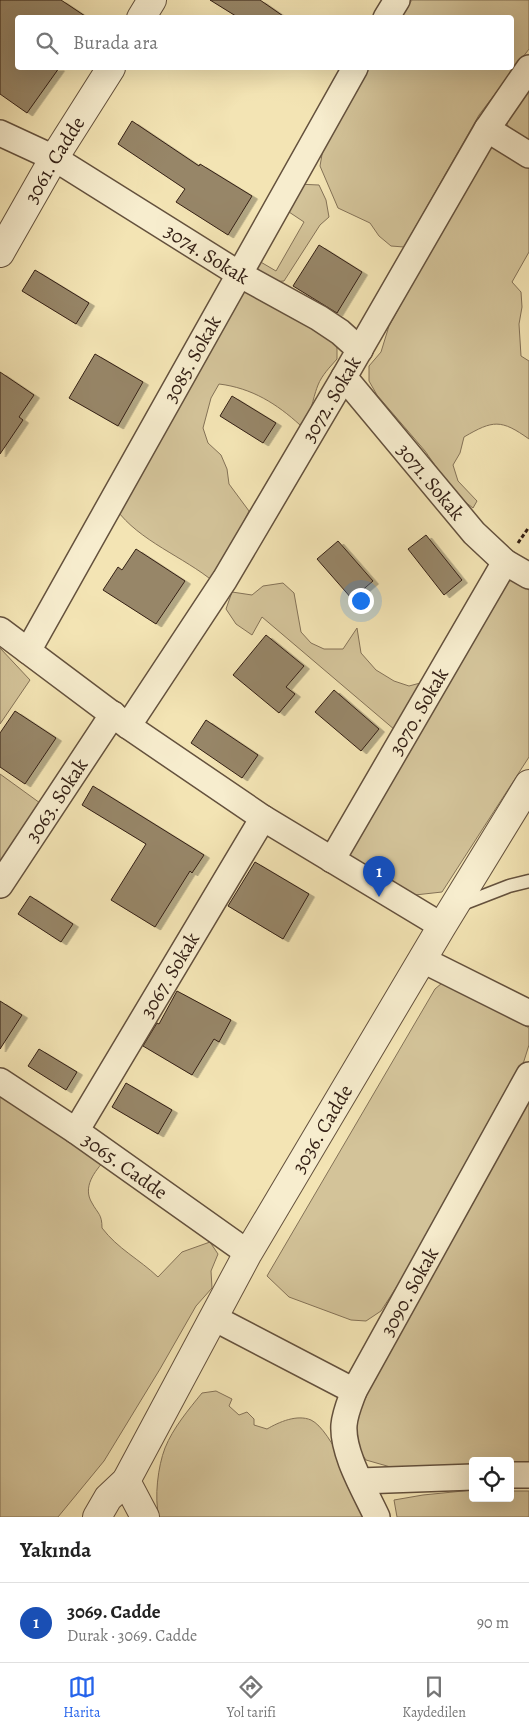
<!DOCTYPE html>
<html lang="tr">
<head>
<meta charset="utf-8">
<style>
	:root { --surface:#fff; --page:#f2f2f2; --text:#222; --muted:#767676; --line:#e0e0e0; --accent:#2563eb }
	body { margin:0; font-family:Alegreya,serif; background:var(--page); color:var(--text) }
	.controls { position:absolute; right:15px; bottom:15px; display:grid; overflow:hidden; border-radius:5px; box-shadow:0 5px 20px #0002 }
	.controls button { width:45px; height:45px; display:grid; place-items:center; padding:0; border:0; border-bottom:1px solid var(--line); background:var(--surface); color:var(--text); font:25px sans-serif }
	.you { position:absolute; left:360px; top:600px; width:18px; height:18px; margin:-12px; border:4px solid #fff; border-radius:50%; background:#1a73e8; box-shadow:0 0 0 8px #1a73e833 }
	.badge { display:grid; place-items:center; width:32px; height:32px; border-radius:50%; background:var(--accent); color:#fff; font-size:16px; font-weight:700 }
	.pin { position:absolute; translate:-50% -41px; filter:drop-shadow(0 1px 2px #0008) }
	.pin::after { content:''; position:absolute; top:26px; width:18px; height:15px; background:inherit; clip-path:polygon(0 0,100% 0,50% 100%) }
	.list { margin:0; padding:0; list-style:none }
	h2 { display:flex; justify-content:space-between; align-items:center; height:65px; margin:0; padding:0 20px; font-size:21px }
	h2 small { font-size:16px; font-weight:400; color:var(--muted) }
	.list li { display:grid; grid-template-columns:32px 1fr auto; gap:15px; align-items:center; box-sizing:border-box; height:80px; padding:0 20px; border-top:1px solid var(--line) }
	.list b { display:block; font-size:19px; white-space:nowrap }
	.list p { margin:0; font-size:16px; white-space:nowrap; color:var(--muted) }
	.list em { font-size:16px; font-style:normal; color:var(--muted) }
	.icon { flex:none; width:28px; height:28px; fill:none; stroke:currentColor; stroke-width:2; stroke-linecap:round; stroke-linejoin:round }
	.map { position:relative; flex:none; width:529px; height:1517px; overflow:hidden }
	.search { position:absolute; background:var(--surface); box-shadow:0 5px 20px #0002; left:15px; right:15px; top:15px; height:55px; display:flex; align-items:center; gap:12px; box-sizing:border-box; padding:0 18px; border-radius:5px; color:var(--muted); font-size:19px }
	.sheet { height:145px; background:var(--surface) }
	nav { display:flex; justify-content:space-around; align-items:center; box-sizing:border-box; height:70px; border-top:1px solid var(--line); background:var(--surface); font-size:14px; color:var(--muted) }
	nav a { display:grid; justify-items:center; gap:2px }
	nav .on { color:var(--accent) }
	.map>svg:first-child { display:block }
</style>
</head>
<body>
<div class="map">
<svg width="529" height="1517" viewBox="0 0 529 1517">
	<defs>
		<filter id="shadow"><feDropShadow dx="5.5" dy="3" stdDeviation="0" flood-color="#0004"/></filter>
	</defs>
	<rect width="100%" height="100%" fill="#f3e4b4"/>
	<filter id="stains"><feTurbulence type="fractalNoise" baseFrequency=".004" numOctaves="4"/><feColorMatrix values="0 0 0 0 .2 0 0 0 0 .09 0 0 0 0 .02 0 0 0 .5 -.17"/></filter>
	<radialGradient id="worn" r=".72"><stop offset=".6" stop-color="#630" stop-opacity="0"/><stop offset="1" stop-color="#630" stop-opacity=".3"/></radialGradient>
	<g fill="#d3c399" stroke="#847257">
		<path d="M 412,0 L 529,0 L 529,49 L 479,115 L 404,247 L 391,246 L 379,236 L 370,223 L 338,208 L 320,166 L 324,143 L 367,68 L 512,68 L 512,18 L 400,17 Z"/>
		<path d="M 529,87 L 529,146 C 519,139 507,133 507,120 Z"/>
		<path d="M 490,146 L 496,147 L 529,167 L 529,252 L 512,282 L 521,292 L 522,307 L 519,324 L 521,356 L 529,361 L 529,439 C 501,419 493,420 464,437 L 460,453 L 453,465 L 458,481 L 477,501 L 473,508 L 456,495 L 425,451 L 377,395 L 369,381 L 369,366 L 381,352 L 389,326 L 404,299 Z"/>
		<path d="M 296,184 L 319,185 L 326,200 L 329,217 L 320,225 L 284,281 L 271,282 L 256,274 L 259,261 L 276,271 L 304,222 L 283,208 Z"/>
		<path d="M 254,291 L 337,343 L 337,359 C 330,367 322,375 318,385 C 311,403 314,409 300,425 C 277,404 252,388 219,384 L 211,398 L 203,428 L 208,443 L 221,455 L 227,469 L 229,484 L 249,511 L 214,582 C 184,557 139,541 116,509 L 238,292 Z"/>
		<path d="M 509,578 L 529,590 L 529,757 L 442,892 L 415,895 L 349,855 Z"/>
		<path d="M 283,583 L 294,593 L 301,632 L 311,643 L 324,649 L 343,649 L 357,628 L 361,653 L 376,670 L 394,681 L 409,686 L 424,682 L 395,730 L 262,617 L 252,635 L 236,624 L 226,609 L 232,592 L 252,595 L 263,586 Z"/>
		<path d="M 0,648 L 30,680 L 0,724 Z"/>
		<path d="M 0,774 L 40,803 L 0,868 Z"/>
		<path d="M 442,983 L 453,984 L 529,1028 L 529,1045 L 523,1064 L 443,1215 L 381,1311 L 366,1321 L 351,1320 L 289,1297 L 267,1276 L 435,989 Z"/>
		<path d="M 0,1091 L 105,1160 C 95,1171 82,1187 92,1203 C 98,1214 102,1214 102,1228 C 118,1249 139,1259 158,1277 L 182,1252 L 210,1242 L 218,1254 L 211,1271 L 212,1288 L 196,1306 L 160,1369 L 104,1461 L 58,1517 L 0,1517 Z"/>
		<path d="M 529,1094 L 529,1462 L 473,1461 L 473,1464 L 394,1468 L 366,1460 L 351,1438 L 358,1394 Z"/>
		<path d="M 216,1391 L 232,1399 L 229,1406 L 239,1415 L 247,1412 L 254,1419 L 254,1425 L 267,1429 C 279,1422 297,1414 311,1420 C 332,1430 357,1495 367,1517 L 159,1517 C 154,1498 158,1466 165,1448 C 173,1428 189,1409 202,1393 Z"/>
		<path d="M 473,1490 L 473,1498 L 510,1498 L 510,1491 L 529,1491 L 529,1517 L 397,1517 L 394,1500 L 423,1495 Z"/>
	</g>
	<g fill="#978668" stroke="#342015" filter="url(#shadow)">
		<path d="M 0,0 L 61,0 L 88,18 L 18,18 L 18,68 L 59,68 L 27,113 L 0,94 Z"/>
		<path d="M 210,0 L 260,0 L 286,18 L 239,18 Z"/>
		<path d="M 132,121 L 199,166 L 200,164 L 252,196 L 228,235 L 176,202 L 185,189 L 118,144 Z"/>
		<path d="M 319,245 L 362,272 L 337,313 L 293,286 Z"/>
		<path d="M 35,270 L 89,303 L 76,324 L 22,291 Z"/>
		<path d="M 95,354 L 143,382 L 118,426 L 69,398 Z"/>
		<path d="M 0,372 L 34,395 L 19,417 L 23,420 L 0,454 Z"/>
		<path d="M 232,396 L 276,423 L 263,443 L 220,416 Z"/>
		<path d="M 426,535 L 462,580 L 444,595 L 408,549 Z"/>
		<path d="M 338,541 L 373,581 L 352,599 L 317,559 Z"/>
		<path d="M 136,549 L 185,581 L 156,624 L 103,590 L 118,567 L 122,570 Z"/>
		<path d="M 266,635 L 304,666 L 286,687 L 295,694 L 279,713 L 233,675 Z"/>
		<path d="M 334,690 L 379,729 L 361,751 L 315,712 Z"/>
		<path d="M 15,711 L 56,738 L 25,784 L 0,767 L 0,733 Z"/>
		<path d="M 206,720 L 258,755 L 242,778 L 191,743 Z"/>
		<path d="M 93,786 L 204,855 L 192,873 L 190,871 L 155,927 L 111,900 L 146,844 L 82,805 Z"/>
		<path d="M 255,862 L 309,894 L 283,939 L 228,906 Z"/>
		<path d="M 30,896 L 73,924 L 61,942 L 18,914 Z"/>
		<path d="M 177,991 L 231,1020 L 219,1042 L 214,1039 L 192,1075 L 143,1046 L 157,1023 L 159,1024 Z"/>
		<path d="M 0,1001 L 22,1015 L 0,1049 Z"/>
		<path d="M 39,1049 L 77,1072 L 66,1090 L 28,1066 Z"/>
		<path d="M 126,1083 L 172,1110 L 158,1134 L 112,1107 Z"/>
	</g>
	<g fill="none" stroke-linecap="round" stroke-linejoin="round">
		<g stroke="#64513d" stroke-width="15">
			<path id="service" d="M 460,905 L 509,886 L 529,881"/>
		</g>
		<g stroke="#64513d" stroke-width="28">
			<g id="minor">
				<path d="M 386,18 L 397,0"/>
				<path d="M 487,129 L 529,155"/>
				<path id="s1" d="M 0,133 L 54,158 L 239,274 L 319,318 L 340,332 L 360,350"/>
				<path id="s2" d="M 344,377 L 474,533 L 505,562 L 529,576"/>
				<path d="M 0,630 L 128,726 L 263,818 L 442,926"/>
				<path id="s3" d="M 28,651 L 355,68"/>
				<path id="s4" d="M 128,726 L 225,579 L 344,377 L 487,129 L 529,68"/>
				<path id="s5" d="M 332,860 L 505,562"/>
				<path id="s6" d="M 0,885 L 113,714"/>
				<path d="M 423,960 L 529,1013"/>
				<path id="s7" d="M 0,1081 L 76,1131 L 248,1253"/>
				<path id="s8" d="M 76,1131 L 263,818"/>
				<path d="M 214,1318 L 354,1391"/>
				<path d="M 510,1475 L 529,1475"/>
				<path d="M 360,1481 L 473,1477"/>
				<path id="s9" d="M 377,1517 C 365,1491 342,1453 344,1425 C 345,1413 350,1402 354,1391 L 529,1075"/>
			</g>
		</g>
		<g stroke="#64513d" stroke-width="30">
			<g id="tertiary">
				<path d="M 141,18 L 152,0"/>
				<path id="s10" d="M 0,253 L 54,158 L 111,68"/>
				<path d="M 126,1481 L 145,1517"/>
				<path id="s11" d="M 97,1517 L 108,1498 L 126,1481 L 248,1253 L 442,926 L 529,784"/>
			</g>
		</g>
		<path stroke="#342015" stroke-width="3" stroke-dasharray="4 2.5" stroke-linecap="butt" d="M 518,543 L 529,527"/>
		<use href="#service" stroke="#f7edce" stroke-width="12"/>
		<use href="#minor" stroke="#f7edce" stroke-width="25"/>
		<use href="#tertiary" stroke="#f7edce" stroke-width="28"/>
	</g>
	<g text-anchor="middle" stroke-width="4" stroke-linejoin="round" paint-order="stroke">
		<g font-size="20" fill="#342015" stroke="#f7edce">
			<text dy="7" stroke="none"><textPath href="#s10" startOffset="108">3061. Cadde</textPath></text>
			<text dy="7" stroke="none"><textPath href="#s1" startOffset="240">3074. Sokak</textPath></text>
			<text dy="7" stroke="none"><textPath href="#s3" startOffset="335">3085. Sokak</textPath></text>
			<text dy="7" stroke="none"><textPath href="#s4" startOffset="385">3072. Sokak</textPath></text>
			<text dy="7" stroke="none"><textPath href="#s2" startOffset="136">3071. Sokak</textPath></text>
			<text dy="7" stroke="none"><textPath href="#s5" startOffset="172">3070. Sokak</textPath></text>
			<text dy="7" stroke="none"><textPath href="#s6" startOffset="102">3063. Sokak</textPath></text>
			<text dy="7" stroke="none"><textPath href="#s8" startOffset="182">3067. Sokak</textPath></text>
			<text dy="7" stroke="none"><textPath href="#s11" startOffset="450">3036. Cadde</textPath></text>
			<text dy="7" stroke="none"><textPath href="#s7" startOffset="151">3065. Cadde</textPath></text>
			<text dy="7" stroke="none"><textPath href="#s9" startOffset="248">3090. Sokak</textPath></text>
		</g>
	</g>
	<rect width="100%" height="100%" filter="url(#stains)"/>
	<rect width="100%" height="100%" fill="url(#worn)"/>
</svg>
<div class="controls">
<button><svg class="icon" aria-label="locate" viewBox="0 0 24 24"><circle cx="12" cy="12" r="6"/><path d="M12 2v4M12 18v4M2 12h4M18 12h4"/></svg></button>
</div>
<div class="you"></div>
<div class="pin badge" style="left:379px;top:897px;background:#1a4fb4">1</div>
<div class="search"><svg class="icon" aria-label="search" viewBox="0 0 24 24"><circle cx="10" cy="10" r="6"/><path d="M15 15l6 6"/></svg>Burada ara</div>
</div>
<section class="sheet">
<h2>Yakında<small></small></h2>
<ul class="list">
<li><span class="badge" style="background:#1a4fb4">1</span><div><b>3069. Cadde</b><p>Durak · 3069. Cadde</p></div><em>90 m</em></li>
</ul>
</section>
<nav>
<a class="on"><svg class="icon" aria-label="map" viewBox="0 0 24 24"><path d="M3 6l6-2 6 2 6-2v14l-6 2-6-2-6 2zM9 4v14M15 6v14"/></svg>Harita</a>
<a><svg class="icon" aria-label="directions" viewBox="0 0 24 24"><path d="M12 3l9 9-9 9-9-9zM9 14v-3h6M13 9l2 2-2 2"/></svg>Yol tarifi</a>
<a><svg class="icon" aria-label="saved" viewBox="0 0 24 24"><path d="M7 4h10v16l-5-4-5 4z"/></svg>Kaydedilen</a>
</nav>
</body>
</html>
